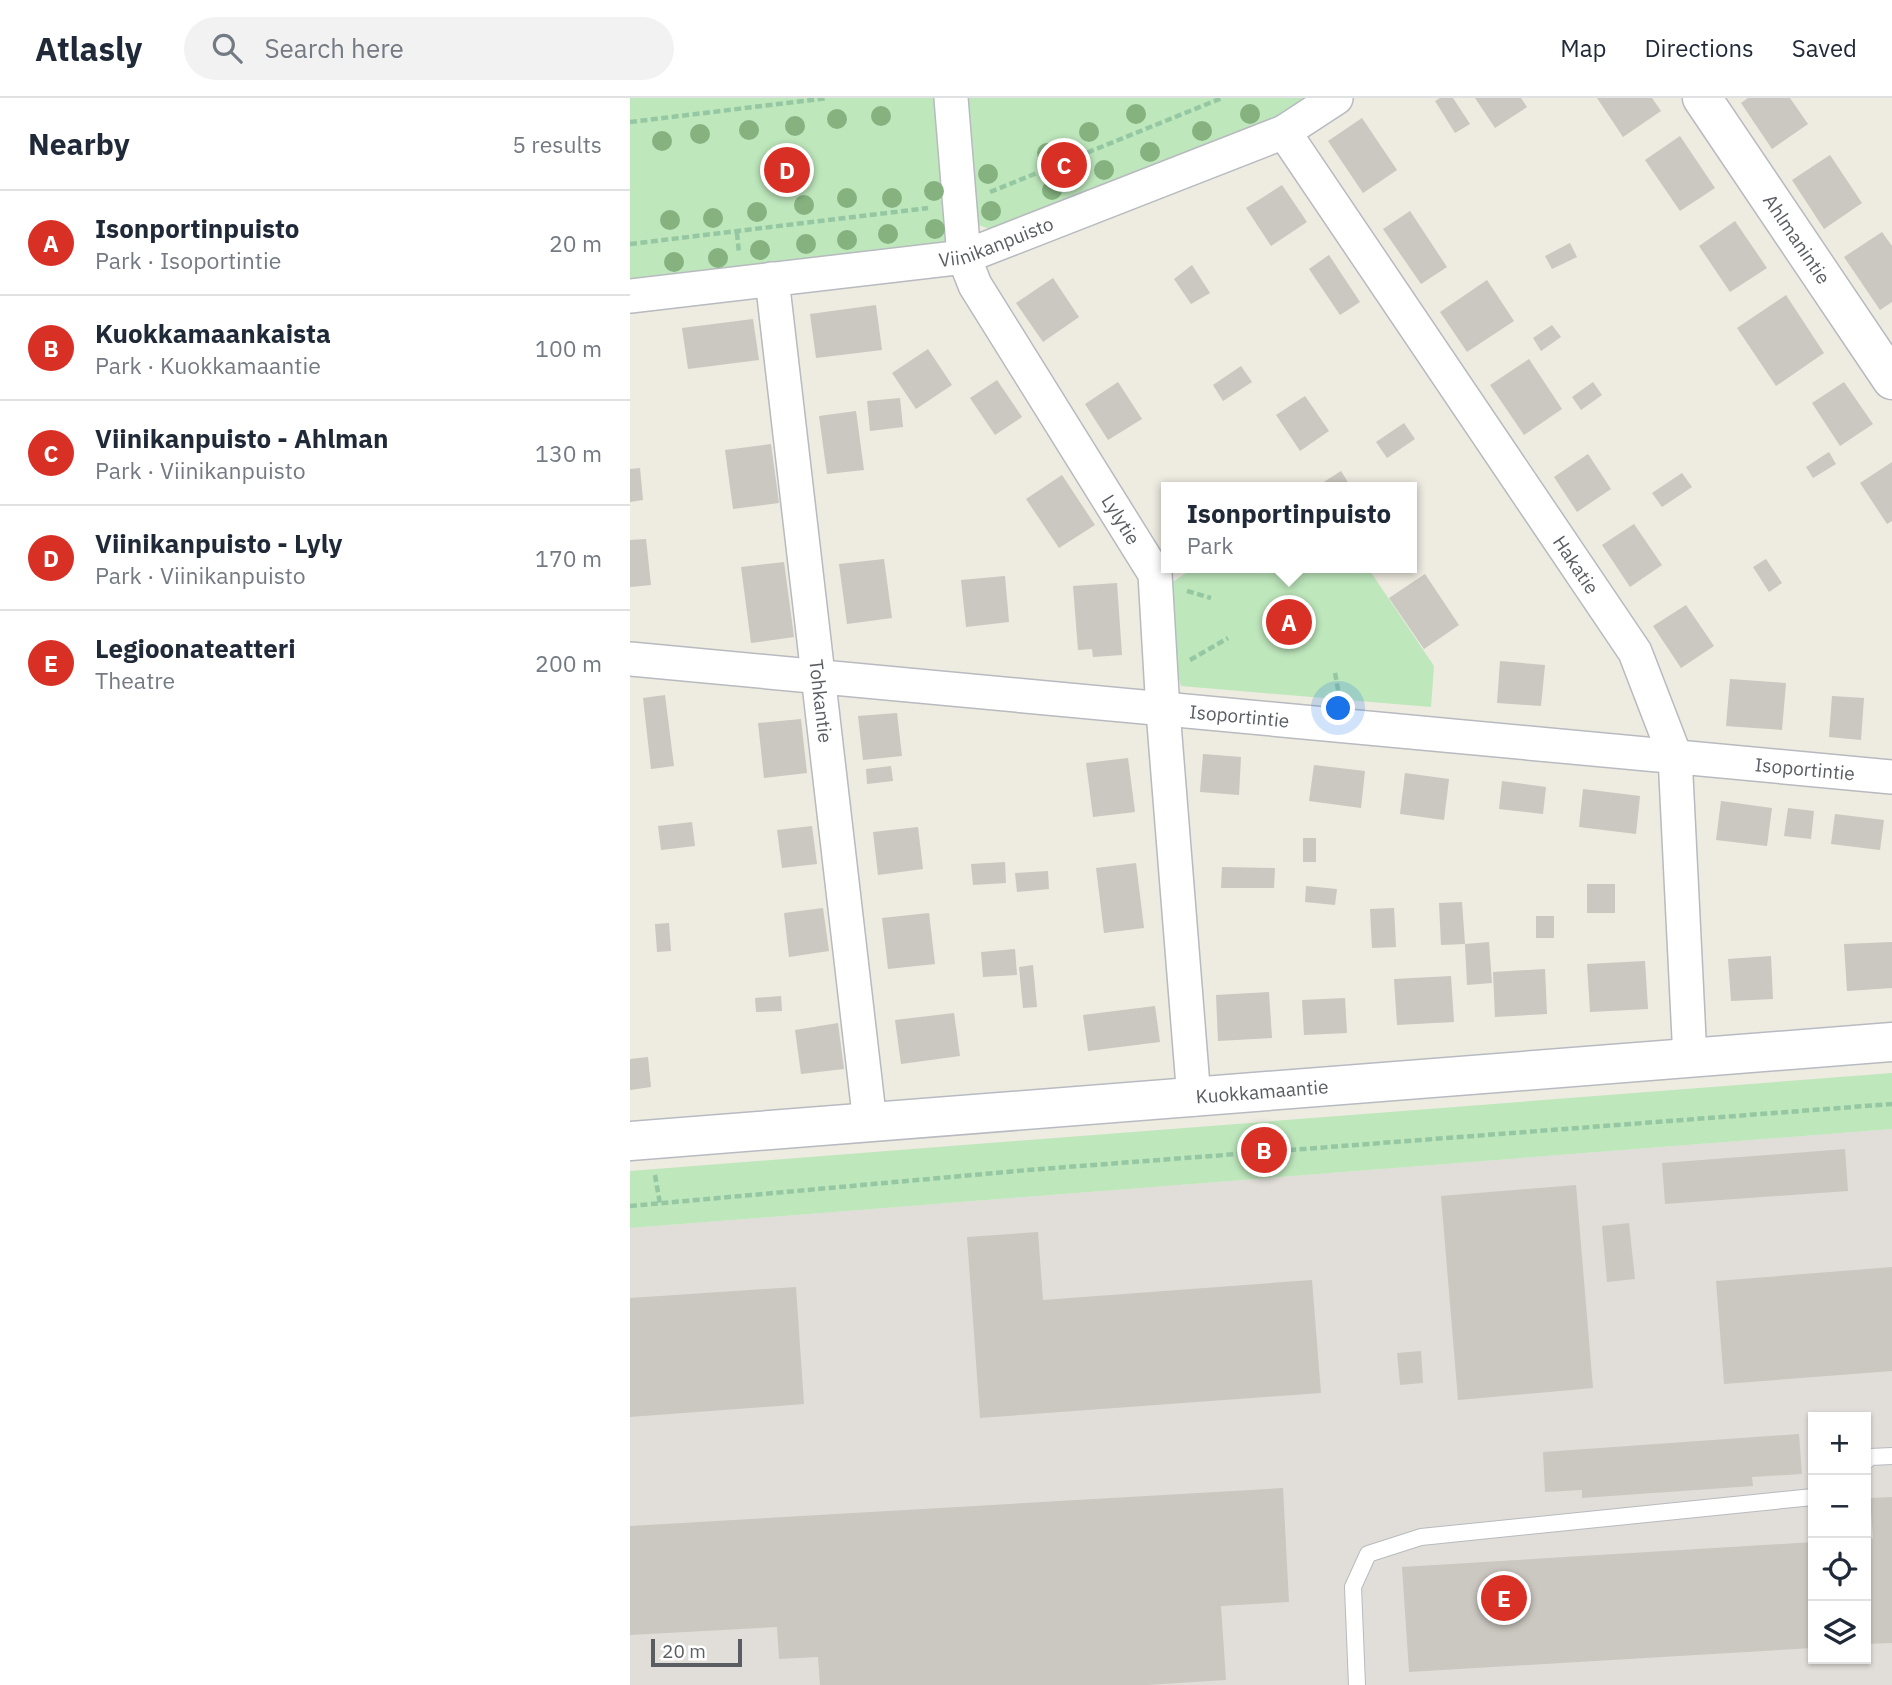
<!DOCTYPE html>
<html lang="en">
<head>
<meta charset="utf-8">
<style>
	:root { --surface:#fff; --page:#f2f2f3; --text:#1f2937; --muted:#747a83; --line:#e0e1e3; --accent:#d93025 }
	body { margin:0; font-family:"IBM Plex Sans",sans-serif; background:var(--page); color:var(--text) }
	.controls { position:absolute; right:21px; bottom:21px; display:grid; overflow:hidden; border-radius:0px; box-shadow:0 2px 5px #0004 }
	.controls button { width:63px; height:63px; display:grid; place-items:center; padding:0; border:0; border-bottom:2px solid var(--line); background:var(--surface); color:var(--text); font:35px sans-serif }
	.scale { position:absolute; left:21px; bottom:18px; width:91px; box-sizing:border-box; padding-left:7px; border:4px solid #5a5e63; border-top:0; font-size:19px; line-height:24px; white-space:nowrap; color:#5a5e63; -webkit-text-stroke:5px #fff; paint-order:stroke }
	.you { position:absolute; left:709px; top:611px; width:24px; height:24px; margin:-18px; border:5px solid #fff; border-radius:50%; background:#1a73e8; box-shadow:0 0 0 10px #1a73e833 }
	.badge { display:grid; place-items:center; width:46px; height:46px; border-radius:50%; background:var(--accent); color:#fff; font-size:23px; font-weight:700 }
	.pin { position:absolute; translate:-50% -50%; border:4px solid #fff; box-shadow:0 2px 7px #0006 }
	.popup { position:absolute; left:531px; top:384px; width:256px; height:91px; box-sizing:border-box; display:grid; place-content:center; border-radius:0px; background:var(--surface); filter:drop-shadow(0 2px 5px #0005); font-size:23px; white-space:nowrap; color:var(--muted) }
	.popup b { font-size:26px; color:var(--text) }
	.popup::after { content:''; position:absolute; left:50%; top:100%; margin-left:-14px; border:14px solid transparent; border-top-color:var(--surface) }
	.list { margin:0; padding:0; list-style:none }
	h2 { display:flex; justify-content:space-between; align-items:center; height:91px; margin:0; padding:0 28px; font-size:30px }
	h2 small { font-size:23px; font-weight:400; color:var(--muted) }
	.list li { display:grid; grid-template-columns:46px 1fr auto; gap:21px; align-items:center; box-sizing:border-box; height:105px; padding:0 28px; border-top:2px solid var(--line) }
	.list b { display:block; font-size:26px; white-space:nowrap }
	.list p { margin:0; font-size:23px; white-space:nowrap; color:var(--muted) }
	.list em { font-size:23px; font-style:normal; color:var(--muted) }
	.icon { flex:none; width:38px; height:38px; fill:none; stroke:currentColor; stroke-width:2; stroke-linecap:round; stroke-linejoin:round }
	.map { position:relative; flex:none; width:1262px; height:1587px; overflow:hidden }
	header { display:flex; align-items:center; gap:42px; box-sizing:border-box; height:98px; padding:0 35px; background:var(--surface); border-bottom:2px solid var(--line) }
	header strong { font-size:33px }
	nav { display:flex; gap:38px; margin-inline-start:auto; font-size:24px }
	.search { width:490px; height:63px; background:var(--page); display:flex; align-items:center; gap:18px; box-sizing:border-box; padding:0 24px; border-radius:38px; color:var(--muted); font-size:26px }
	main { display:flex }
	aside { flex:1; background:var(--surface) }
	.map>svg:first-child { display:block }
</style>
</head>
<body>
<header>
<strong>Atlasly</strong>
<div class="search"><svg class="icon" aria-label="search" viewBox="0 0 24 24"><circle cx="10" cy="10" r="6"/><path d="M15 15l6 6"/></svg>Search here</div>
<nav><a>Map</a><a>Directions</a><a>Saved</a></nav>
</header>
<main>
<aside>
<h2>Nearby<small>5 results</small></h2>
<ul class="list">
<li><span class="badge">A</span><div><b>Isonportinpuisto</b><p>Park · Isoportintie</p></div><em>20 m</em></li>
<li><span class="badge">B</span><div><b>Kuokkamaankaista</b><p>Park · Kuokkamaantie</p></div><em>100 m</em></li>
<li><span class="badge">C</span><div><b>Viinikanpuisto - Ahlman</b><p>Park · Viinikanpuisto</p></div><em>130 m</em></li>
<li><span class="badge">D</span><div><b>Viinikanpuisto - Lyly</b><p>Park · Viinikanpuisto</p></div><em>170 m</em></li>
<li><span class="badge">E</span><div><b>Legioonateatteri</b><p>Theatre</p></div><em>200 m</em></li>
</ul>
</aside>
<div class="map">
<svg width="1262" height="1587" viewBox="0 0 1262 1587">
	<rect width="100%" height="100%" fill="#eeebe1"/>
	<path fill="#e1ded9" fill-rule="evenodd" d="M 1262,1031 L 1262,1587 L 0,1587 L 0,1130 ZM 1183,1319 L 1236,1319 L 1236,1561 L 1183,1561 Z"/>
	<g fill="#bee7bc">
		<path d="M 0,0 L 306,0 L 323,144 L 0,186 Z"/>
		<path d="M 330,0 L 680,0 L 648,22 L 362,132 L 349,127 L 340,111 Z"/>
		<path d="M 563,470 L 738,470 L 804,568 L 801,609 L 551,588 L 544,563 L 540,486 Z"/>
		<path d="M 1262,975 L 1262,1031 L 0,1130 L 0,1073 Z"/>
	</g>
	<g fill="#cbc7c1">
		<path d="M 810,0 L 823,0 L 840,26 L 825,35 L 805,3 Z"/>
		<path d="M 845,0 L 891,0 L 897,9 L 865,30 Z"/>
		<path d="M 967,0 L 1022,0 L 1031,13 L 993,39 Z"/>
		<path d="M 1118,0 L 1160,0 L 1178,26 L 1142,51 L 1111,5 Z"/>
		<path d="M 732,20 L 767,72 L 733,95 L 698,43 Z"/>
		<path d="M 1050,38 L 1085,90 L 1050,113 L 1015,62 Z"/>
		<path d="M 1200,57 L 1232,105 L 1194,131 L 1162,82 Z"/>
		<path d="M 652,87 L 677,124 L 641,148 L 616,110 Z"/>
		<path d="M 780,113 L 817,169 L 791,186 L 753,131 Z"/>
		<path d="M 1105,123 L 1137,170 L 1100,194 L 1069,148 Z"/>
		<path d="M 1252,134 L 1262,148 L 1262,204 L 1250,212 L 1214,159 Z"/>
		<path d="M 940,145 L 947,159 L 922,171 L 915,158 Z"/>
		<path d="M 699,157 L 730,204 L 710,217 L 679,171 Z"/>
		<path d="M 562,167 L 580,195 L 561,206 L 544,181 Z"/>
		<path d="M 423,180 L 449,219 L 413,244 L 386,205 Z"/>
		<path d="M 857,182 L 884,223 L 837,254 L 810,214 Z"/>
		<path d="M 1156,197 L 1194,255 L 1146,288 L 1107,230 Z"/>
		<path d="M 246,207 L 252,252 L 186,260 L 180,216 Z"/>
		<path d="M 123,221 L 129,262 L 58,271 L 52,230 Z"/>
		<path d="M 922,227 L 931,239 L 911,253 L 903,240 Z"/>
		<path d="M 298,251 L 322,287 L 286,311 L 262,275 Z"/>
		<path d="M 899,261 L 932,311 L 894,337 L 860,287 Z"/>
		<path d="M 611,268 L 622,284 L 593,303 L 583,287 Z"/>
		<path d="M 367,282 L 392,319 L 365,337 L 340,300 Z"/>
		<path d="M 488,284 L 512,321 L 478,342 L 455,306 Z"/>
		<path d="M 963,284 L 972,297 L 951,312 L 942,299 Z"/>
		<path d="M 1214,284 L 1243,326 L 1210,348 L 1182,305 Z"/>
		<path d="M 675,298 L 699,333 L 670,353 L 646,317 Z"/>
		<path d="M 270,300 L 273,329 L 240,333 L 237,303 Z"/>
		<path d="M 226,313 L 234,372 L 197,376 L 189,318 Z"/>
		<path d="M 774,325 L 785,341 L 757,360 L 746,344 Z"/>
		<path d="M 141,346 L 149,405 L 103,411 L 95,352 Z"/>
		<path d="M 1199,354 L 1206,366 L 1183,380 L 1176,369 Z"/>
		<path d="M 958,356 L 981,391 L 947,414 L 924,379 Z"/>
		<path d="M 1262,364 L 1262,423 L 1257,426 L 1230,385 Z"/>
		<path d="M 10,370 L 13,402 L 0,404 L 0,371 Z"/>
		<path d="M 711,373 L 721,389 L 686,389 Z"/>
		<path d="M 1052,375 L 1062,389 L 1032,409 L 1022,395 Z"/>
		<path d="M 432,377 L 465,427 L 429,450 L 396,401 Z"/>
		<path d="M 1004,426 L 1032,467 L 1000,489 L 972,447 Z"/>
		<path d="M 16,441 L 21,487 L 0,489 L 0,442 Z"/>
		<path d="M 254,461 L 262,520 L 217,526 L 209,466 Z"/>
		<path d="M 1136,461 L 1152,485 L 1139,494 L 1123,469 Z"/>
		<path d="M 154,464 L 164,539 L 121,545 L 111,469 Z"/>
		<path d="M 795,476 L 829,527 L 794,551 L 759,500 Z"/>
		<path d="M 375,478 L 379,524 L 336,529 L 331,482 Z"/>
		<path d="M 487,485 L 492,557 L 463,559 L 462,551 L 448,552 L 443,488 Z"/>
		<path d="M 1056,507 L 1084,548 L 1051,570 L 1023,528 Z"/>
		<path d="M 870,563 L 915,567 L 911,608 L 867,605 Z"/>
		<path d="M 1100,581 L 1156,585 L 1152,632 L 1096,628 Z"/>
		<path d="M 35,597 L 44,668 L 21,671 L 13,600 Z"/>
		<path d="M 1202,598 L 1234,600 L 1231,642 L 1199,639 Z"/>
		<path d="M 267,615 L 272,658 L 233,662 L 228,618 Z"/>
		<path d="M 171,621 L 177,675 L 134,680 L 128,625 Z"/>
		<path d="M 573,656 L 611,659 L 609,697 L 570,694 Z"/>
		<path d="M 498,660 L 505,714 L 463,719 L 456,665 Z"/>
		<path d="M 684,667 L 735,673 L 731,710 L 679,703 Z"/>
		<path d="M 261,668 L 263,683 L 237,686 L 236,671 Z"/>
		<path d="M 775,675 L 819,681 L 814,722 L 770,716 Z"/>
		<path d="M 872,683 L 916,689 L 913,716 L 869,711 Z"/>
		<path d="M 953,691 L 1010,698 L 1006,736 L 949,729 Z"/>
		<path d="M 1091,703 L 1142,710 L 1137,748 L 1086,742 Z"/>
		<path d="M 1158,710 L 1184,713 L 1181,741 L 1154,738 Z"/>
		<path d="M 1205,716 L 1254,722 L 1250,752 L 1201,746 Z"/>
		<path d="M 62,724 L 65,748 L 31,752 L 28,728 Z"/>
		<path d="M 182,728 L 187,766 L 152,770 L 147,732 Z"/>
		<path d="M 288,729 L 293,771 L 248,777 L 243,734 Z"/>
		<rect x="673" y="740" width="13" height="24"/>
		<path d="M 375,764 L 376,785 L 343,787 L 341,766 Z"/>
		<path d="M 506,765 L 514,830 L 474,835 L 466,770 Z"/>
		<path d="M 592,769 L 645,770 L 644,790 L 591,790 Z"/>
		<path d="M 418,773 L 419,791 L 387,794 L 385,775 Z"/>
		<rect x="957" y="786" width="28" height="29"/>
		<path d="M 676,788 L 707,791 L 705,807 L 675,804 Z"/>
		<path d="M 832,804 L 835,846 L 811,847 L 809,805 Z"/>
		<path d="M 193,810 L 199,853 L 159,859 L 154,815 Z"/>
		<path d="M 764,810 L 766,849 L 742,850 L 740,811 Z"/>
		<path d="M 299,815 L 305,866 L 258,871 L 252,820 Z"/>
		<rect x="906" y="818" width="18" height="22"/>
		<path d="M 39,825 L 41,853 L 27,854 L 25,826 Z"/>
		<path d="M 859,844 L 862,885 L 837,887 L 835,846 Z"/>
		<path d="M 1262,844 L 1262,890 L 1217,893 L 1214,846 Z"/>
		<path d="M 385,851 L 387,877 L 353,879 L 351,854 Z"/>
		<path d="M 1141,858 L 1143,901 L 1101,903 L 1098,861 Z"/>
		<path d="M 1015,863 L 1018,911 L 960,914 L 957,866 Z"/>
		<path d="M 403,867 L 407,909 L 393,910 L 389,869 Z"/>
		<path d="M 915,871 L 917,916 L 865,919 L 863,874 Z"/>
		<path d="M 821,878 L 824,924 L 767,927 L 764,881 Z"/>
		<path d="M 639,894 L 642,940 L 588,943 L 586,897 Z"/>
		<path d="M 151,898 L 152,913 L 126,914 L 125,900 Z"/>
		<path d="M 715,900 L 717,935 L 674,937 L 672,902 Z"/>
		<path d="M 525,908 L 530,944 L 458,953 L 453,917 Z"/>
		<path d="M 324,915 L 330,958 L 271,966 L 265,922 Z"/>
		<path d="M 208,925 L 214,971 L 171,976 L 165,932 Z"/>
		<path d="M 18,959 L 21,989 L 0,992 L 0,961 Z"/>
		<path d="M 1215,1051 L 1218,1093 L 1035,1106 L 1032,1065 Z"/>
		<path d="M 946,1087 L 963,1290 L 828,1302 L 811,1098 Z"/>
		<path d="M 999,1125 L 1005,1181 L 977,1184 L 972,1128 Z"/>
		<path d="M 408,1134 L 413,1202 L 682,1182 L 691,1295 L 350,1320 L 337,1139 Z"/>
		<path d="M 1262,1169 L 1262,1273 L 1094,1286 L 1086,1183 Z"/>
		<path d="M 166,1189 L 174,1306 L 0,1319 L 0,1200 Z"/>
		<path d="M 791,1253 L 793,1285 L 770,1287 L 767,1255 Z"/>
		<path d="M 1169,1336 L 1172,1376 L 1122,1379 L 1123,1388 L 952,1400 L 952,1392 L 915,1394 L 913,1354 Z"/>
		<path d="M 653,1390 L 659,1504 L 591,1508 L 596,1582 L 517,1587 L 190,1587 L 188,1559 L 149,1561 L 147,1529 L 0,1537 L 0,1428 Z"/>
		<path d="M 1262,1399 L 1262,1545 L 1236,1546 L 1236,1440 L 1243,1440 L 1240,1400 Z"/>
		<path d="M 1183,1444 L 1183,1550 L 779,1574 L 772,1469 Z"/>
	</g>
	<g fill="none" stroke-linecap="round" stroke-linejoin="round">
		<g stroke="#b7babf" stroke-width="18">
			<g id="service">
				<path d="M 1236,1363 L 1240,1359 L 1262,1358"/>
				<path d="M 727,1587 L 723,1489 L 738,1456 L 791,1439 L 1183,1399"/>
			</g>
		</g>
		<g stroke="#b7babf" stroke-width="36">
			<g id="minor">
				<path id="s1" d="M 321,0 L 334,159 L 345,187 L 525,476 L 533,613 L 564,1001"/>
				<path id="s2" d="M 654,34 L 1005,554 L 1045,658 L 1060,961"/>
				<path id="s3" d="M 142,181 L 240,1025"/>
				<path id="s4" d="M 0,198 L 334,159 L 654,34 L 706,0"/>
				<path id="s5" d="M 0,561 L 1262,679"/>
			</g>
		</g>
		<g stroke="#b7babf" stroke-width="41">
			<g id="tertiary">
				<path id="s6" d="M 1072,0 L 1262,282"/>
			</g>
		</g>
		<g stroke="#b7bbc1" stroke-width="41">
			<g id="secondary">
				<path id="s7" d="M 0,1043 L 1262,944"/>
			</g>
		</g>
		<g stroke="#95c8a2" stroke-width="4.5" stroke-dasharray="7 3.5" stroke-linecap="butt">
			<path d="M 0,24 L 198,0"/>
			<path d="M 360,94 L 592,0"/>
			<path d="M 107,135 L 109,155"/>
			<path d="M 0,146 L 298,110"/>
			<path d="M 557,493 L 581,500"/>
			<path d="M 560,562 L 598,540"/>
			<path d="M 705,575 L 709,597"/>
			<path d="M 25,1077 L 30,1106"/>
			<path d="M 0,1108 L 398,1072 L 1262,1006"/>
		</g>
		<use href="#service" stroke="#fff" stroke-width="16"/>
		<use href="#minor" stroke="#fff" stroke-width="33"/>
		<use href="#tertiary" stroke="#fff" stroke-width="38"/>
		<use href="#secondary" stroke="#fff" stroke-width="38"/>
	</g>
	<g fill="#86b280">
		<circle cx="506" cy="16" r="10"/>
		<circle cx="620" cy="16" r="10"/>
		<circle cx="251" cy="18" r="10"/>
		<circle cx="207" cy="21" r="10"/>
		<circle cx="165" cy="28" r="10"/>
		<circle cx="119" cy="32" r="10"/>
		<circle cx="572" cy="33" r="10"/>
		<circle cx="459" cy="34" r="10"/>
		<circle cx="70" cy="36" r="10"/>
		<circle cx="32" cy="43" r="10"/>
		<circle cx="520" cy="54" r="10"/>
		<circle cx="417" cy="55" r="10"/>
		<circle cx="474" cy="72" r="10"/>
		<circle cx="358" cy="76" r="10"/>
		<circle cx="422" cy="92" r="10"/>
		<circle cx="304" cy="93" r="10"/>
		<circle cx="217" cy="100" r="10"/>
		<circle cx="262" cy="100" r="10"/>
		<circle cx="174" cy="107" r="10"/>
		<circle cx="361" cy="113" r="10"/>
		<circle cx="127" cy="114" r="10"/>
		<circle cx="83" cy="120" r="10"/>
		<circle cx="40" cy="122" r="10"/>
		<circle cx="305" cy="131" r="10"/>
		<circle cx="258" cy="136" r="10"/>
		<circle cx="217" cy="142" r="10"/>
		<circle cx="176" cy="146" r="10"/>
		<circle cx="130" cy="152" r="10"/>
		<circle cx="88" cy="160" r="10"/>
		<circle cx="44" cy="164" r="10"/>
	</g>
	<g text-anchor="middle" stroke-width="6" stroke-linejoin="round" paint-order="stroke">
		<g font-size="19" fill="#5a5e63" stroke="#fff">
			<text dy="7" stroke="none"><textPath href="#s6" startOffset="170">Ahlmanintie</textPath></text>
			<text dy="7" stroke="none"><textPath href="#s4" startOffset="371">Viinikanpuisto</textPath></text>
			<text dy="7" stroke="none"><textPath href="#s1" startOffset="466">Lylytie</textPath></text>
			<text dy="7" stroke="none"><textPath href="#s2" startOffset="522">Hakatie</textPath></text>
			<text dy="7" stroke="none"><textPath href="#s3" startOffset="425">Tohkantie</textPath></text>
			<text dy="7" stroke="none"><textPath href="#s5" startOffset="612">Isoportintie</textPath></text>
			<text dy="7" stroke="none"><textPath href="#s5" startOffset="1180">Isoportintie</textPath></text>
			<text dy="7" stroke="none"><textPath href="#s7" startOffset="634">Kuokkamaantie</textPath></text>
		</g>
	</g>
</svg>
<div class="controls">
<button>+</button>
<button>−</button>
<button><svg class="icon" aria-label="locate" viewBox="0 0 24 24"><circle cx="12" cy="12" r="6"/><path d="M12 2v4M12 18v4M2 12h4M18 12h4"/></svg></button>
<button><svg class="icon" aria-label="layers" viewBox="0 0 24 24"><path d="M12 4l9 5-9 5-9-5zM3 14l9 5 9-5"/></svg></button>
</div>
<div class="scale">20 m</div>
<div class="you"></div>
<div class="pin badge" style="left:659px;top:524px">A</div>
<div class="popup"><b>Isonportinpuisto</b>Park</div>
<div class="pin badge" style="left:634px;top:1052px">B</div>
<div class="pin badge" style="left:434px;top:67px">C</div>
<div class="pin badge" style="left:157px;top:72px">D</div>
<div class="pin badge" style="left:874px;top:1500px">E</div>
</div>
</main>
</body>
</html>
